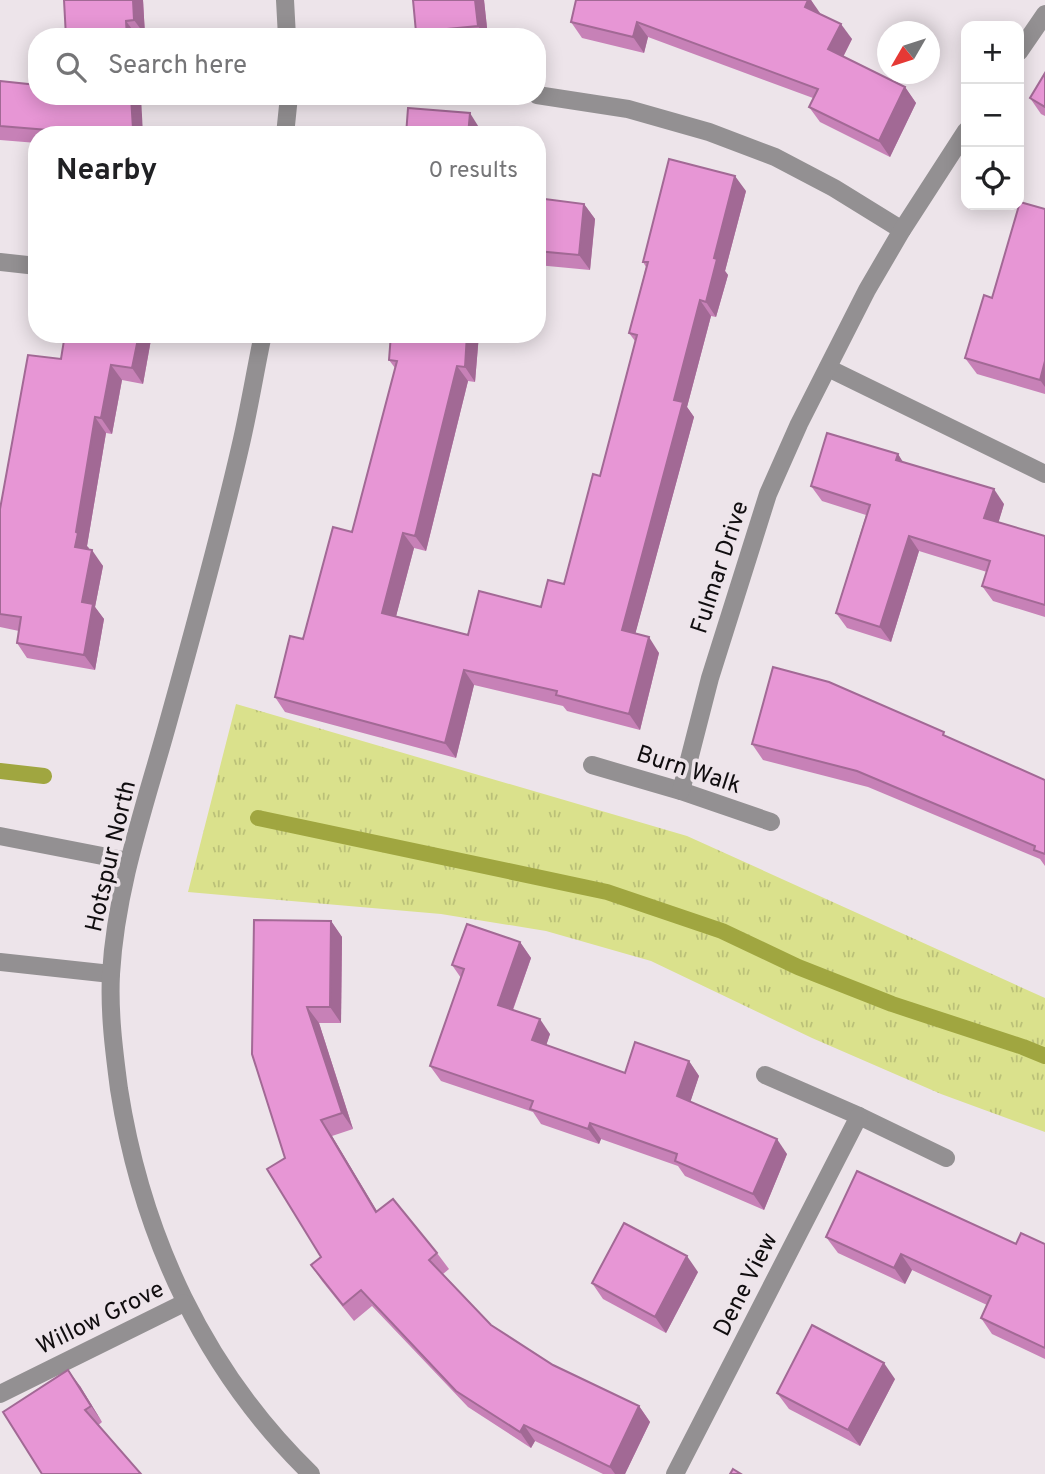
<!DOCTYPE html>
<html lang="en">
<head>
<meta charset="utf-8">
<style>
	:root { --surface:#fff; --page:#f6f6f6; --text:#202124; --muted:#757577; --line:#e0e0e0 }
	body { margin:0; font-family:Overpass,sans-serif; background:var(--page); color:var(--text) }
	.controls { position:absolute; right:21px; top:21px; display:grid; overflow:hidden; border-radius:14px; box-shadow:0 4px 18px #0003 }
	.controls button { width:63px; height:63px; display:grid; place-items:center; padding:0; border:0; border-bottom:2px solid var(--line); background:var(--surface); color:var(--text); font:35px sans-serif }
	.compass { position:absolute; left:877px; top:21px; width:63px; height:63px; border-radius:50%; background:var(--surface); box-shadow:0 4px 18px #0003; rotate:231deg }
	.list { margin:0; padding:0; list-style:none }
	h2 { display:flex; justify-content:space-between; align-items:center; height:91px; margin:0; padding:0 28px; font-size:30px }
	h2 small { font-size:23px; font-weight:400; color:var(--muted) }
	.icon { flex:none; width:38px; height:38px; fill:none; stroke:currentColor; stroke-width:2; stroke-linecap:round; stroke-linejoin:round }
	.map { position:relative; flex:none; width:1045px; height:1474px; overflow:hidden }
	.search { position:absolute; background:var(--surface); box-shadow:0 4px 18px #0003; left:28px; top:28px; width:518px; height:77px; display:flex; align-items:center; gap:18px; box-sizing:border-box; padding:0 24px; border-radius:28px; color:var(--muted); font-size:26px }
	.panel { position:absolute; background:var(--surface); box-shadow:0 4px 18px #0003; left:28px; top:126px; width:518px; height:217px; border-radius:28px }
	.map>svg:first-child { display:block }
</style>
</head>
<body>
<div class="map">
<svg width="1045" height="1474" viewBox="0 0 1045 1474">
	<defs>
		<pattern id="grass-tufts" width="24" height="20" patternUnits="userSpaceOnUse" patternTransform="scale(1.75)"><rect width="24" height="20" fill="#dae18c"/><path d="M3 7l-1-3M5 7V3M7 7l1-3M15 17l-1-3M17 17v-4M19 17l1-3" fill="none" stroke="#bac078"/></pattern>
	</defs>
	<rect width="100%" height="100%" fill="#ede4ea"/>
	<path fill="url(#grass-tufts)" d="M 236,704 L 687,836 L 1045,998 L 1045,1132 L 941,1094 L 812,1038 L 651,961 L 546,931 L 441,914 L 188,892 Z"/>
	<g fill="none" stroke-linecap="round" stroke-linejoin="round">
		<g stroke="#a0a640" stroke-width="16">
			<path d="M 0,771 L 44,776"/>
			<path d="M 258,818 L 607,892 L 722,931 L 798,967 L 892,1004 L 1023,1047 L 1045,1056"/>
		</g>
		<g stroke="#939092" stroke-width="18">
			<path d="M 0,836 L 128,861"/>
			<path d="M 0,962 L 111,974"/>
		</g>
		<g stroke="#939092" stroke-width="18">
			<path d="M 285,0 L 287,37"/>
			<path d="M 1019,52 L 1045,14"/>
			<path d="M 537,95 L 628,109 L 709,132 L 775,157 L 834,188 L 902,230"/>
			<path d="M 285,135 L 289,96"/>
			<path d="M 0,262 L 37,266"/>
			<path d="M 263,334 C 255,372 249,410 240,448 C 219,539 194,629 169,719 C 146,803 116,886 111,974 C 109,1012 114,1051 119,1089 C 142,1236 204,1370 311,1474"/>
			<path d="M 828,368 L 1045,474"/>
			<path d="M 592,765 L 681,791 L 771,822"/>
			<path d="M 681,791 L 710,678 L 768,494 L 799,424 L 867,290 L 902,230 L 966,131"/>
			<path d="M 765,1075 L 859,1116 L 946,1158"/>
			<path d="M 0,1394 L 184,1303"/>
			<path d="M 675,1474 L 859,1116"/>
		</g>
	</g>
	<g fill="#c781b7">
		<path d="M 143,0 L 145,35 L 137,36 L 137,37 L 66,37 Z"/>
		<path d="M 484,0 L 488,37 L 420,37 L 416,32 Z"/>
		<path d="M 576,0 L 811,0 L 819,14 L 852,39 L 843,57 L 905,87 L 916,103 L 890,157 L 820,122 L 809,107 L 813,98 L 648,37 L 644,53 L 582,38 L 571,22 Z"/>
		<path d="M 1045,73 L 1045,116 L 1041,114 L 1030,98 Z"/>
		<path d="M 0,81 L 143,130 L 164,131 L 167,135 L 37,135 L 37,143 L 0,140 Z"/>
		<path d="M 746,191 L 725,271 L 728,275 L 716,317 L 711,316 L 687,407 L 694,417 L 635,634 L 659,653 L 640,730 L 567,711 L 563,706 L 474,685 L 456,758 L 285,712 L 275,697 L 352,532 L 395,368 L 389,360 L 479,334 L 475,382 L 468,381 L 426,551 L 414,548 L 396,616 L 468,635 L 541,607 L 564,584 L 600,476 L 635,341 L 629,333 L 646,267 L 643,262 Z"/>
		<path d="M 537,198 L 584,204 L 595,219 L 590,270 L 537,265 Z"/>
		<path d="M 1045,209 L 1045,394 L 977,374 L 965,358 L 992,298 Z"/>
		<path d="M 65,334 L 152,334 L 143,384 L 122,380 L 112,434 L 106,433 L 87,546 L 88,549 L 103,566 L 95,607 L 104,619 L 95,670 L 27,658 L 17,643 L 19,631 L 0,627 L 0,509 L 61,359 Z"/>
		<path d="M 898,454 L 903,463 L 1004,504 L 998,523 L 1045,536 L 1045,617 L 993,601 L 982,586 L 987,572 L 919,551 L 891,642 L 847,628 L 836,613 L 866,515 L 822,501 L 811,486 Z"/>
		<path d="M 948,737 L 1045,780 L 1045,866 L 1040,859 L 868,787 L 763,760 L 752,744 Z"/>
		<path d="M 331,921 L 342,937 L 341,1023 L 319,1023 L 353,1129 L 332,1136 L 377,1211 L 437,1253 L 449,1269 L 443,1274 L 491,1325 L 553,1365 L 639,1406 L 650,1422 L 625,1474 L 603,1474 L 535,1441 L 531,1448 L 468,1407 L 372,1306 L 354,1321 L 322,1281 L 311,1265 L 321,1257 L 285,1158 L 252,1054 Z"/>
		<path d="M 520,942 L 531,958 L 513,1010 L 550,1034 L 546,1045 L 625,1073 L 689,1061 L 699,1076 L 690,1102 L 787,1154 L 764,1210 L 685,1176 L 678,1166 L 601,1139 L 599,1144 L 541,1124 L 533,1112 L 441,1081 L 430,1066 L 461,978 L 452,965 Z"/>
		<path d="M 826,1237 L 1016,1244 L 1045,1244 L 1045,1359 L 992,1334 L 981,1318 L 987,1305 L 912,1270 L 905,1284 L 838,1253 Z"/>
		<path d="M 698,1272 L 666,1333 L 603,1299 L 592,1283 Z"/>
		<path d="M 895,1379 L 860,1446 L 789,1409 L 777,1393 Z"/>
		<path d="M 80,1386 L 102,1422 L 42,1474 Z"/>
	</g>
	<g fill="#a26995">
		<path d="M 133,0 L 143,0 L 145,35 L 134,20 Z"/>
		<path d="M 475,0 L 484,0 L 488,37 L 485,37 L 478,26 Z"/>
		<path d="M 808,0 L 811,0 L 820,13 L 816,22 L 805,7 Z"/>
		<path d="M 126,21 L 137,36 L 137,37 L 127,37 Z"/>
		<path d="M 637,22 L 648,37 L 644,53 L 633,37 Z"/>
		<path d="M 841,24 L 852,39 L 839,65 L 828,49 Z"/>
		<path d="M 905,87 L 916,103 L 890,157 L 879,141 Z"/>
		<path d="M 131,96 L 141,96 L 143,135 L 133,129 Z"/>
		<path d="M 470,113 L 480,129 L 480,135 L 468,135 Z"/>
		<path d="M 735,176 L 746,191 L 725,271 L 728,275 L 716,317 L 706,302 L 714,258 Z"/>
		<path d="M 584,204 L 595,219 L 590,270 L 579,255 Z"/>
		<path d="M 700,300 L 711,316 L 687,407 L 694,417 L 632,646 L 622,630 L 674,400 Z"/>
		<path d="M 139,334 L 152,334 L 143,384 L 132,368 Z"/>
		<path d="M 467,334 L 479,334 L 475,382 L 465,367 Z"/>
		<path d="M 1045,361 L 1045,387 L 1040,380 Z"/>
		<path d="M 111,365 L 122,380 L 112,434 L 101,418 Z"/>
		<path d="M 457,366 L 468,381 L 426,551 L 415,536 Z"/>
		<path d="M 95,417 L 106,433 L 87,546 L 89,548 L 86,562 L 75,547 L 76,532 Z"/>
		<path d="M 898,454 L 908,470 L 896,460 Z"/>
		<path d="M 994,489 L 1004,504 L 995,534 L 984,518 Z"/>
		<path d="M 403,533 L 414,548 L 393,628 L 382,613 Z"/>
		<path d="M 909,536 L 919,551 L 891,642 L 880,627 Z"/>
		<path d="M 92,550 L 103,566 L 95,607 L 104,619 L 95,670 L 84,655 L 82,602 Z"/>
		<path d="M 649,637 L 659,653 L 640,730 L 629,714 Z"/>
		<path d="M 464,670 L 474,685 L 456,758 L 445,743 Z"/>
		<path d="M 331,921 L 342,937 L 341,1023 L 330,1007 Z"/>
		<path d="M 520,942 L 531,958 L 509,1020 L 498,1005 Z"/>
		<path d="M 307,1007 L 319,1023 L 353,1129 L 342,1113 Z"/>
		<path d="M 540,1019 L 550,1034 L 543,1055 L 532,1040 Z"/>
		<path d="M 689,1061 L 699,1076 L 687,1112 L 677,1096 Z"/>
		<path d="M 321,1120 L 332,1136 L 387,1228 L 376,1212 Z"/>
		<path d="M 590,1123 L 601,1139 L 599,1144 L 588,1129 Z"/>
		<path d="M 777,1139 L 787,1154 L 764,1210 L 753,1194 Z"/>
		<path d="M 901,1254 L 912,1270 L 905,1284 L 894,1268 Z"/>
		<path d="M 687,1256 L 698,1272 L 666,1333 L 655,1317 Z"/>
		<path d="M 884,1363 L 895,1379 L 860,1446 L 848,1430 Z"/>
		<path d="M 68,1370 L 80,1386 L 102,1422 L 91,1406 Z"/>
		<path d="M 639,1406 L 650,1422 L 625,1474 L 615,1474 L 610,1467 Z"/>
		<path d="M 524,1425 L 535,1441 L 531,1448 L 520,1432 Z"/>
	</g>
	<g fill="#e796d5" stroke="#a26995" stroke-width="2">
		<path d="M 64,0 L 133,0 L 134,20 L 126,21 L 127,37 L 66,37 Z"/>
		<path d="M 413,0 L 475,0 L 478,26 L 416,32 Z"/>
		<path d="M 576,0 L 808,0 L 805,7 L 841,24 L 828,49 L 905,87 L 879,141 L 809,107 L 818,89 L 637,22 L 633,37 L 571,22 Z"/>
		<path d="M 1045,73 L 1045,107 L 1030,98 Z"/>
		<path d="M 0,81 L 37,85 L 37,96 L 131,96 L 133,129 L 164,131 L 164,135 L 84,135 L 84,133 L 0,126 Z"/>
		<path d="M 408,108 L 470,113 L 468,135 L 406,135 Z"/>
		<path d="M 669,159 L 735,176 L 714,258 L 717,259 L 706,302 L 700,300 L 674,400 L 683,402 L 622,630 L 649,637 L 629,714 L 556,695 L 557,691 L 464,670 L 445,743 L 275,697 L 290,636 L 303,639 L 333,527 L 352,532 L 397,361 L 389,360 L 391,334 L 467,334 L 465,367 L 457,366 L 415,536 L 403,533 L 382,613 L 468,635 L 479,591 L 541,607 L 548,580 L 564,584 L 593,474 L 600,476 L 637,335 L 629,333 L 648,262 L 643,262 Z"/>
		<path d="M 537,198 L 584,204 L 579,255 L 537,251 Z"/>
		<path d="M 1020,202 L 1045,209 L 1045,361 L 1040,380 L 965,358 L 984,295 L 992,298 Z"/>
		<path d="M 65,334 L 139,334 L 132,368 L 111,365 L 101,418 L 95,417 L 76,532 L 78,533 L 75,547 L 92,550 L 82,602 L 93,604 L 84,655 L 17,643 L 21,617 L 0,614 L 0,509 L 28,355 L 61,359 Z"/>
		<path d="M 827,433 L 898,454 L 896,460 L 994,489 L 984,518 L 1045,536 L 1045,605 L 982,586 L 990,561 L 909,536 L 880,627 L 836,613 L 870,505 L 811,486 Z"/>
		<path d="M 773,667 L 829,682 L 944,732 L 943,735 L 1045,780 L 1045,854 L 1034,850 L 1035,846 L 857,771 L 752,744 Z"/>
		<path d="M 254,920 L 331,921 L 330,1007 L 307,1007 L 342,1113 L 321,1120 L 376,1212 L 393,1199 L 437,1253 L 429,1260 L 491,1325 L 553,1365 L 639,1406 L 610,1467 L 524,1425 L 520,1432 L 456,1391 L 361,1290 L 343,1305 L 311,1265 L 321,1257 L 267,1169 L 285,1158 L 252,1054 Z"/>
		<path d="M 467,924 L 520,942 L 498,1005 L 540,1019 L 532,1040 L 625,1073 L 635,1042 L 689,1061 L 677,1096 L 777,1139 L 753,1194 L 675,1161 L 677,1154 L 590,1123 L 588,1129 L 530,1109 L 533,1101 L 430,1066 L 464,969 L 452,965 Z"/>
		<path d="M 857,1171 L 1016,1244 L 1021,1233 L 1045,1244 L 1045,1348 L 981,1318 L 991,1296 L 901,1254 L 894,1268 L 826,1237 Z"/>
		<path d="M 624,1223 L 687,1256 L 655,1317 L 592,1283 Z"/>
		<path d="M 812,1325 L 884,1363 L 848,1430 L 777,1393 Z"/>
		<path d="M 68,1370 L 91,1406 L 85,1410 L 141,1474 L 42,1474 L 3,1412 Z"/>
		<path d="M 733,1469 L 741,1474 L 730,1474 Z"/>
	</g>
	<g text-anchor="middle" stroke-width="7" stroke-linejoin="round" paint-order="stroke">
		<g font-size="24" fill="#100d0f" stroke="#ede4ea">
			<text transform="translate(719 567) rotate(-72)" y="8">Fulmar Drive</text>
			<text transform="translate(689 769) rotate(18)" y="8">Burn Walk</text>
			<text transform="translate(110 856) rotate(-77)" y="8">Hotspur North</text>
			<text transform="translate(745 1284) rotate(-63)" y="8">Dene View</text>
			<text transform="translate(100 1317) rotate(-26)" y="8">Willow Grove</text>
		</g>
	</g>
</svg>
<div class="controls">
<button>+</button>
<button>−</button>
<button><svg class="icon" aria-label="locate" viewBox="0 0 24 24"><circle cx="12" cy="12" r="6"/><path d="M12 2v4M12 18v4M2 12h4M18 12h4"/></svg></button>
</div>
<svg class="compass" viewBox="-18 -18 36 36"><path d="M0-13l5 13h-10z" fill="#e53935"/><path d="M0 13l5-13h-10z" fill="#757577"/></svg>
<div class="search"><svg class="icon" aria-label="search" viewBox="0 0 24 24"><circle cx="10" cy="10" r="6"/><path d="M15 15l6 6"/></svg>Search here</div>
<section class="panel">
<h2>Nearby<small>0 results</small></h2>
<ul class="list">
</ul>
</section>
</div>
</body>
</html>
